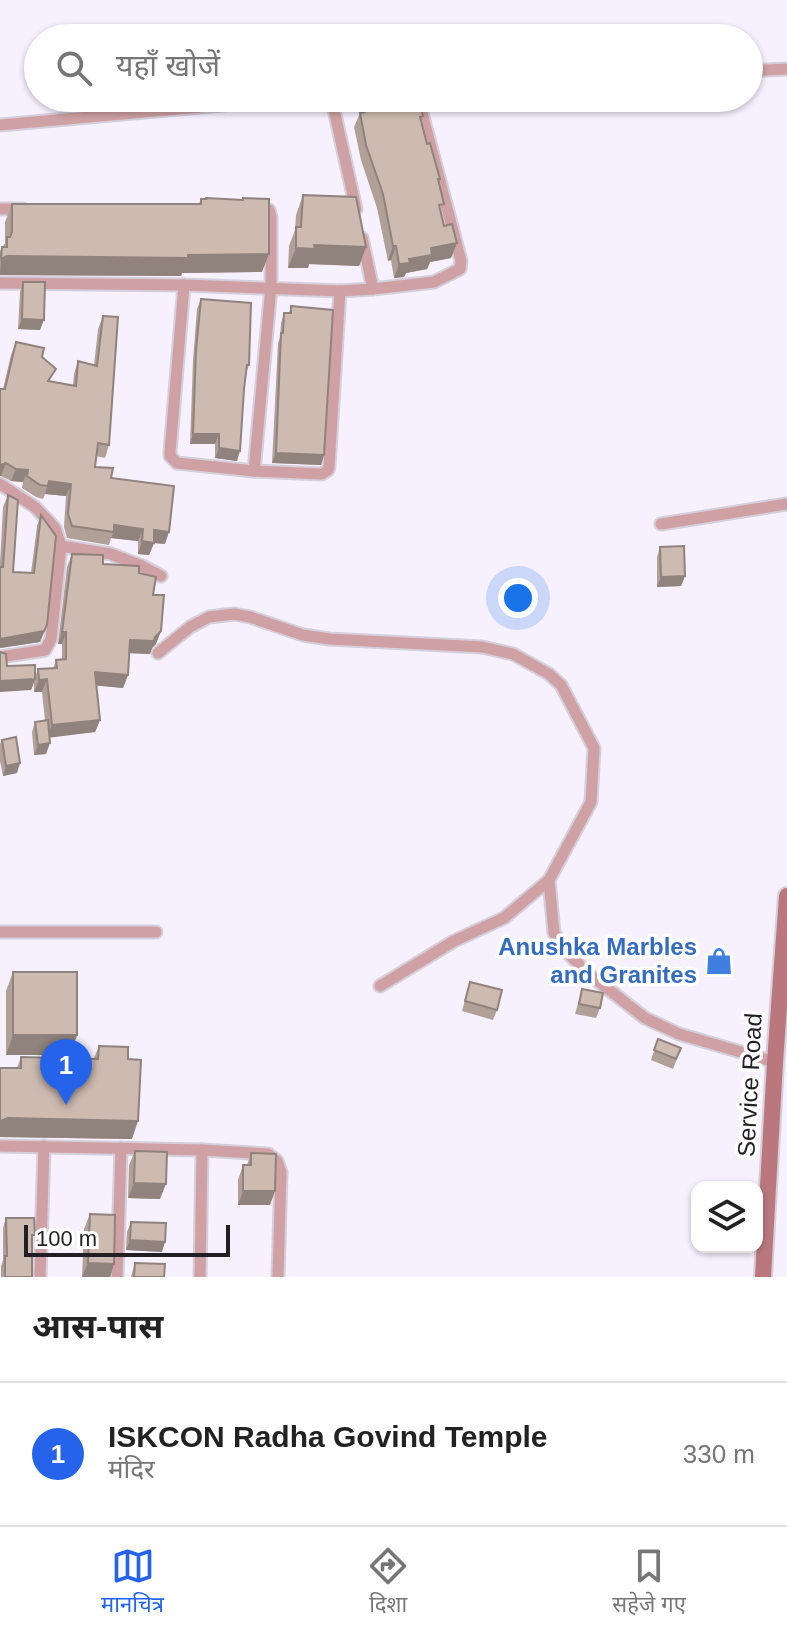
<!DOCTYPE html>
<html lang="hi">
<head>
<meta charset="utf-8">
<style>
	:root { --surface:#fff; --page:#f6f6f6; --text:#222; --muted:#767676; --line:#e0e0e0; --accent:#2563eb }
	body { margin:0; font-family:Helvetica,"Noto Sans Devanagari",sans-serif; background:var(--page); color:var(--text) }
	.controls { position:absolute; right:24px; bottom:24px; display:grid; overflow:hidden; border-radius:16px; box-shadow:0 2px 6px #0004 }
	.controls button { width:72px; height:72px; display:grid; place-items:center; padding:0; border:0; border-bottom:2px solid var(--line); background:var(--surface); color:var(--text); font:40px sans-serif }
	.scale { position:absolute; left:24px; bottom:20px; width:206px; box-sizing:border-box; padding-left:8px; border:4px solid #211e24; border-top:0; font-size:22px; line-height:28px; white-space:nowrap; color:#211e24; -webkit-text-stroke:6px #fff; paint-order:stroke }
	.you { position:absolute; left:518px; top:598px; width:28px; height:28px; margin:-20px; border:6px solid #fff; border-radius:50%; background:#1a73e8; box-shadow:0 0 0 12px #1a73e833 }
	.badge { display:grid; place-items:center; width:52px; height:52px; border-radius:50%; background:var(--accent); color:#fff; font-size:26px; font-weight:700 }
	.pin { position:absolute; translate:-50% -66px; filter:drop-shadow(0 2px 4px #0008) }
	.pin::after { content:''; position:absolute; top:42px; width:28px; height:24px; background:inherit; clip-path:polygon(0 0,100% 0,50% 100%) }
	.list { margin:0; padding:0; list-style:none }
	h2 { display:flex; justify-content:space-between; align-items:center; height:104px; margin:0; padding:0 32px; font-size:34px }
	h2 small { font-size:26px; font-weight:400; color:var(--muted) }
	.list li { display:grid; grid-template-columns:52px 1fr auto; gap:24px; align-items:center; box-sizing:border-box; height:144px; padding:0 32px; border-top:2px solid var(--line) }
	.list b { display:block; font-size:30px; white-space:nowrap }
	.list p { margin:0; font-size:26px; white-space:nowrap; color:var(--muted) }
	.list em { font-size:26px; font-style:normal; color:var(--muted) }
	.icon { flex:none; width:44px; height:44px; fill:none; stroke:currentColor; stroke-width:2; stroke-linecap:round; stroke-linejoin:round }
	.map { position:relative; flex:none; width:787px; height:1277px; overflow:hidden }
	.search { position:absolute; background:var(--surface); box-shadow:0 2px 6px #0004; left:24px; right:24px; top:24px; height:88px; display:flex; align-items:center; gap:20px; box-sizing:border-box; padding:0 28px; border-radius:44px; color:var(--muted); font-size:30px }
	.sheet { height:248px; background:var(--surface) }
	nav { display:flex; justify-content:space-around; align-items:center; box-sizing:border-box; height:112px; border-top:2px solid var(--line); background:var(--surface); font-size:22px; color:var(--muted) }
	nav a { display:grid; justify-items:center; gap:4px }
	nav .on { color:var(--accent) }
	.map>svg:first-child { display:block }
</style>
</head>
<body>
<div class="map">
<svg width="787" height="1277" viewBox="0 0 787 1277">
	<rect width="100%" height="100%" fill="#f7f0fe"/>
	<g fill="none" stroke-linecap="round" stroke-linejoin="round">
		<g stroke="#d5cedb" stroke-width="15">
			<g id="street">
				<path d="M 749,71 L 787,69"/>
				<path d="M 338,98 L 333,105 L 356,209"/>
				<path d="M 0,125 L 257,102"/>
				<path d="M 0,209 L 23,209"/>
				<path d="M 0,283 L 184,285 L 340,291"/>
				<path d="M 184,285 L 170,452 L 170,456 L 177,463 L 254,471 L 322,474 L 328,470 L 329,466 L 340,291 L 373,289 L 362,238"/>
				<path d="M 373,289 L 434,282 L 460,269 L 461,261 L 418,98"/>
				<path d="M 254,471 L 271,287 L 271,217 L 269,210 L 257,207"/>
				<path d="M 0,484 L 35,507 L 55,528 L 61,546 L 51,639 L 45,650 L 0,657"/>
				<path d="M 661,524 L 787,504"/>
				<path d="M 61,546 L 111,554 L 142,566 L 161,576"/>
				<path d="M 158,653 L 190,627 L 209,617 L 234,614 L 250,617 L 303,635 L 329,639 L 482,647 L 513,654 L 549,674 L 561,685 L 594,748 L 591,802 L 549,880 L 554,933 L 568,953 L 585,971 L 645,1018 L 679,1034 L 775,1062"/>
				<path d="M 0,932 L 156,932"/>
				<path d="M 380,986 L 454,941 L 504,918 L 549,880"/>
				<path d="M 0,1146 L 202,1150 L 200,1277"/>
				<path d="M 202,1150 L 268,1154 L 277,1161 L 281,1172 L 278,1277"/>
				<path d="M 40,1277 L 44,1146"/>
				<path d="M 117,1277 L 121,1148"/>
			</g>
		</g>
		<g stroke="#d5cedb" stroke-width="20">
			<path id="secondary" d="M 763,1277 L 775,1062 L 787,896"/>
		</g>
		<use href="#street" stroke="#cfa1a4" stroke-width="11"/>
		<use href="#secondary" stroke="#ba787e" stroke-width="16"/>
	</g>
	<g fill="#b0a098">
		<path d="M 364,107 L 423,116 L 421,121 L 427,144 L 440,179 L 439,182 L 440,213 L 444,226 L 457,243 L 451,258 L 430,262 L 427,269 L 406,273 L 404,277 L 394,278 L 391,260 L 388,261 L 377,208 L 361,160 L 354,127 L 360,113 L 362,112 Z"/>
		<path d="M 303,195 L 366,247 L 359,266 L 309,264 L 308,268 L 288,268 L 289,246 L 295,230 L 296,215 Z"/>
		<path d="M 201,199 L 262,272 L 182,273 L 181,276 L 0,275 L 0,251 L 5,243 L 5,222 L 12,204 L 170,205 L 199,204 Z"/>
		<path d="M 23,282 L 40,330 L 18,329 L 20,292 Z"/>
		<path d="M 201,299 L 249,365 L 246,372 L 237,461 L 215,458 L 215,444 L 190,444 L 193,360 L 197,309 Z"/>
		<path d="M 291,306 L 324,455 L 321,465 L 272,463 L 278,343 L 280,338 L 281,323 L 284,313 L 289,313 Z"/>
		<path d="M 103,316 L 109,445 L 105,458 L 96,456 L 95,467 L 111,478 L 165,544 L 154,543 L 149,555 L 138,554 L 138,541 L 111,538 L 109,545 L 67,538 L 64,527 L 66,496 L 45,494 L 43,499 L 36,497 L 22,488 L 23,482 L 11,481 L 1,476 L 3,389 L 11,355 L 16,342 L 42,357 L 51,382 L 73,385 L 74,374 L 78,361 L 94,365 L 98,329 Z"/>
		<path d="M 8,495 L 13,572 L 31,573 L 37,526 L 41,515 L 47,625 L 40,642 L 0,648 L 0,563 L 3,507 Z"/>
		<path d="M 660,547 L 685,576 L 681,586 L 657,587 L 657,557 Z"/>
		<path d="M 72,554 L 103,564 L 139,573 L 153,595 L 156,644 L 152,648 L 150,654 L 130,653 L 128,675 L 123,688 L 96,685 L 100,720 L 95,732 L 49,737 L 46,754 L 34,755 L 32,732 L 35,722 L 45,720 L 42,692 L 34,692 L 34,683 L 31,690 L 7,666 L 35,677 L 38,669 L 53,669 L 56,660 L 62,660 L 62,644 L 58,644 L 67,567 Z"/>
		<path d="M 2,740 L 17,773 L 3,776 L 0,761 L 0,744 Z"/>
		<path d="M 13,972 L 77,1035 L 70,1055 L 6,1055 L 6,991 Z"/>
		<path d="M 470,982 L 497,1010 L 493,1020 L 462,1011 Z"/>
		<path d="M 582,989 L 600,1008 L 596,1018 L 575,1014 Z"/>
		<path d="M 658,1039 L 681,1048 L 673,1069 L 651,1060 Z"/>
		<path d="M 99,1046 L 132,1139 L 0,1137 L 0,1068 L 17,1068 L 21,1057 L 94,1058 Z"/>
		<path d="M 135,1151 L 160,1199 L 128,1198 L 129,1165 Z"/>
		<path d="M 251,1153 L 270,1205 L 238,1205 L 238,1180 L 243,1165 L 247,1165 Z"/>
		<path d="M 90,1214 L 114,1264 L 110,1277 L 82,1277 L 84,1229 Z"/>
		<path d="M 6,1218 L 32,1243 L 32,1277 L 1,1277 L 1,1266 L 3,1260 L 3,1228 Z"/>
		<path d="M 131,1222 L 162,1252 L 126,1250 L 127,1232 Z"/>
		<path d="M 135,1263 L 164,1277 L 131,1277 Z"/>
	</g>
	<g fill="#90827c">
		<path d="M 457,243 L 451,258 L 430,262 L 427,269 L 406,273 L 404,277 L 394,278 L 399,264 L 431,248 Z"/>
		<path d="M 314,245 L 366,247 L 359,266 L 309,264 L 308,268 L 288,268 L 296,248 Z"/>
		<path d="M 393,246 L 396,246 L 391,260 L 388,261 Z"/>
		<path d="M 269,254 L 262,272 L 182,273 L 181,276 L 0,275 L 1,259 L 7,256 Z"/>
		<path d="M 22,319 L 44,320 L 40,330 L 18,329 Z"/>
		<path d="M 193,434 L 219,434 L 215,444 L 190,444 Z"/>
		<path d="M 219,448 L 240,451 L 237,461 L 215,458 Z"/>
		<path d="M 276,453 L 324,455 L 321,465 L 272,463 Z"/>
		<path d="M 6,463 L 1,476 L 0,476 L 0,465 Z"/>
		<path d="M 16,469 L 28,470 L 23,482 L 11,481 Z"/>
		<path d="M 49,481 L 71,484 L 66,496 L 45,494 Z"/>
		<path d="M 114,525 L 143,529 L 138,541 L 111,538 L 114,532 Z"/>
		<path d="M 154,530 L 169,532 L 165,544 L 154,543 L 149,555 L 138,554 L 142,541 Z"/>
		<path d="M 685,576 L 681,586 L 657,587 L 661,577 Z"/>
		<path d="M 47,625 L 40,642 L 0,648 L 0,639 Z"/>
		<path d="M 161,631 L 156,644 L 152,648 L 150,654 L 126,653 L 130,640 L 155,637 Z"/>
		<path d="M 62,632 L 66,632 L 62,644 L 58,644 Z"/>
		<path d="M 95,672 L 128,675 L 123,688 L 90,685 Z"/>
		<path d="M 35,679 L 31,690 L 0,692 L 0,681 Z"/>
		<path d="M 47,679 L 42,692 L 34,692 L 39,680 Z"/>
		<path d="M 100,720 L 95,732 L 47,738 L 52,725 Z"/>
		<path d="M 50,743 L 46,754 L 34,755 L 38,745 Z"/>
		<path d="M 20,763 L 17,773 L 3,776 L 6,766 Z"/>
		<path d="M 13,1035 L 77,1035 L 70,1055 L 6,1055 Z"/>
		<path d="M 8,1118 L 138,1121 L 132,1139 L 0,1137 L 0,1121 Z"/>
		<path d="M 134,1183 L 166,1184 L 160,1199 L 128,1198 Z"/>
		<path d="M 243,1191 L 275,1191 L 270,1205 L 238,1205 Z"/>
		<path d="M 130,1240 L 165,1242 L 162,1252 L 126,1250 Z"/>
		<path d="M 88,1263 L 114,1264 L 110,1277 L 82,1277 Z"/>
	</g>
	<g fill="#cdbab1" stroke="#90827c" stroke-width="2">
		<path d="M 398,98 L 418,98 L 423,116 L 420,117 L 427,144 L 430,143 L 440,179 L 438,179 L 444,204 L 439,205 L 444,226 L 452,224 L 457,243 L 431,248 L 432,255 L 409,259 L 410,263 L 399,264 L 396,246 L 393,246 L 383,194 L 366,145 L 360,113 L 365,112 L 364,107 Z"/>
		<path d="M 303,195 L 356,197 L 366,247 L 314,245 L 315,249 L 296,248 L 296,227 L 301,227 Z"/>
		<path d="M 206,198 L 243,200 L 243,198 L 269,199 L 269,254 L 188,255 L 188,258 L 7,256 L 1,259 L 2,247 L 7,247 L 7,237 L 10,237 L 12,232 L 12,204 L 201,204 L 201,199 L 206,199 Z"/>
		<path d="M 23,282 L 45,282 L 44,320 L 22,319 Z"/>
		<path d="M 201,299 L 251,303 L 249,365 L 247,365 L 244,389 L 240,451 L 219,448 L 219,434 L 193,434 L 196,350 Z"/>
		<path d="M 291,306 L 333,310 L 324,455 L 276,453 L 281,333 L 283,333 L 284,313 L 291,313 Z"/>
		<path d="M 103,316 L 118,317 L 109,445 L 98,443 L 95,467 L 113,468 L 111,478 L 174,486 L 169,532 L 154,530 L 154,543 L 142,541 L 143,529 L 114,525 L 114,532 L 72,526 L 68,514 L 71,484 L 49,481 L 48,486 L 40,485 L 27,476 L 28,470 L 16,469 L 6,463 L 0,465 L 0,389 L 5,389 L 16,342 L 44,348 L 42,357 L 56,369 L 48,381 L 76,386 L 78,361 L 97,366 Z"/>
		<path d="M 8,495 L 18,500 L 13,572 L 34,573 L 41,515 L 56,536 L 47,625 L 44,631 L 0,639 L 0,567 L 3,567 Z"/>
		<path d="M 684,546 L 685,576 L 661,577 L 660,547 Z"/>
		<path d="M 72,554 L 103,555 L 103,564 L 139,566 L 139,573 L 156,577 L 153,595 L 164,595 L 161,631 L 155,637 L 154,641 L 130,640 L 128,675 L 95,672 L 100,720 L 52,725 L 47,679 L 39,680 L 38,669 L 57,668 L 56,660 L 66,659 L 66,632 L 62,632 Z"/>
		<path d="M 0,652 L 6,654 L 7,666 L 35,665 L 35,679 L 0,681 L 0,689 Z"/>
		<path d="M 48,720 L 50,743 L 38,745 L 35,722 Z"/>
		<path d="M 16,737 L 20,763 L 6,766 L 2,740 Z"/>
		<rect x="13" y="972" width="64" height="63"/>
		<path d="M 470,982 L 502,990 L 497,1010 L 465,1001 Z"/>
		<path d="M 582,989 L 603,993 L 600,1008 L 579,1004 Z"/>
		<path d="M 658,1039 L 681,1048 L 676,1059 L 654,1050 Z"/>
		<path d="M 99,1046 L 128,1047 L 128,1059 L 141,1060 L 138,1121 L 8,1118 L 0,1121 L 0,1068 L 21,1068 L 21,1057 L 98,1059 Z"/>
		<path d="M 135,1151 L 167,1152 L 166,1184 L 134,1183 Z"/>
		<path d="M 251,1153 L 276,1154 L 275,1191 L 243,1191 L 243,1165 L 251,1165 Z"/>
		<path d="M 90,1214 L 115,1215 L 114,1264 L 88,1263 Z"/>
		<path d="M 6,1218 L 34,1218 L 35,1235 L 32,1235 L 32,1277 L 5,1277 L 5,1256 L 7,1256 Z"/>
		<path d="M 131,1222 L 166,1223 L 165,1242 L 130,1240 Z"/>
		<path d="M 135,1263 L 165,1264 L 164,1277 L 134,1277 Z"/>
	</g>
	<defs>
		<g id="shop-bare" transform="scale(2.16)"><path d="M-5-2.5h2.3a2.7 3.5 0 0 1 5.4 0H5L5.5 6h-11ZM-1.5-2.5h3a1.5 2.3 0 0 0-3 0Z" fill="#3f7fe0" stroke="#fff" stroke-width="2.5" paint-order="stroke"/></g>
	</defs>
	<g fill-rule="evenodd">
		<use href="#shop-bare" x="719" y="961"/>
	</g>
	<g text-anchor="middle" stroke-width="7" stroke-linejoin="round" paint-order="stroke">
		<g font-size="24" font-weight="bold" fill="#366cbe" stroke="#fff" text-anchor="end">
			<text x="697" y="955">Anushka Marbles<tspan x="697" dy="28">and Granites</tspan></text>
		</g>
		<g font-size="24" fill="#211e24" stroke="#fff">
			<text transform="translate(750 1085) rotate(-87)" y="8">Service Road</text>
		</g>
	</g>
</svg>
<div class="controls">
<button><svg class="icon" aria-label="layers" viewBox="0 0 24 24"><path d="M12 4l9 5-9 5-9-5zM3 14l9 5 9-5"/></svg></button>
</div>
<div class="scale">100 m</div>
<div class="you"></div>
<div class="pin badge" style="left:66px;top:1105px">1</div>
<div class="search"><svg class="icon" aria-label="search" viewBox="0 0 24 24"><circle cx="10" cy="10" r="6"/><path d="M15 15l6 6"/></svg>यहाँ खोजें</div>
</div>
<section class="sheet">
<h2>आस-पास<small></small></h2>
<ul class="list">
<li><span class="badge">1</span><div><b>ISKCON Radha Govind Temple</b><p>मंदिर</p></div><em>330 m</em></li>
</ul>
</section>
<nav>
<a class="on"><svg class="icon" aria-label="map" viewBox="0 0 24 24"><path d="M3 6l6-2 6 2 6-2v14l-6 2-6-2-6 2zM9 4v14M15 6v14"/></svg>मानचित्र</a>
<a><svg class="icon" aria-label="directions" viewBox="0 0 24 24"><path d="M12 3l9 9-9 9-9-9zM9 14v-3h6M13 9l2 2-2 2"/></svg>दिशा</a>
<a><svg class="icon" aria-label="saved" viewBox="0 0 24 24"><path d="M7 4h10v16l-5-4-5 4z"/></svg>सहेजे गए</a>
</nav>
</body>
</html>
